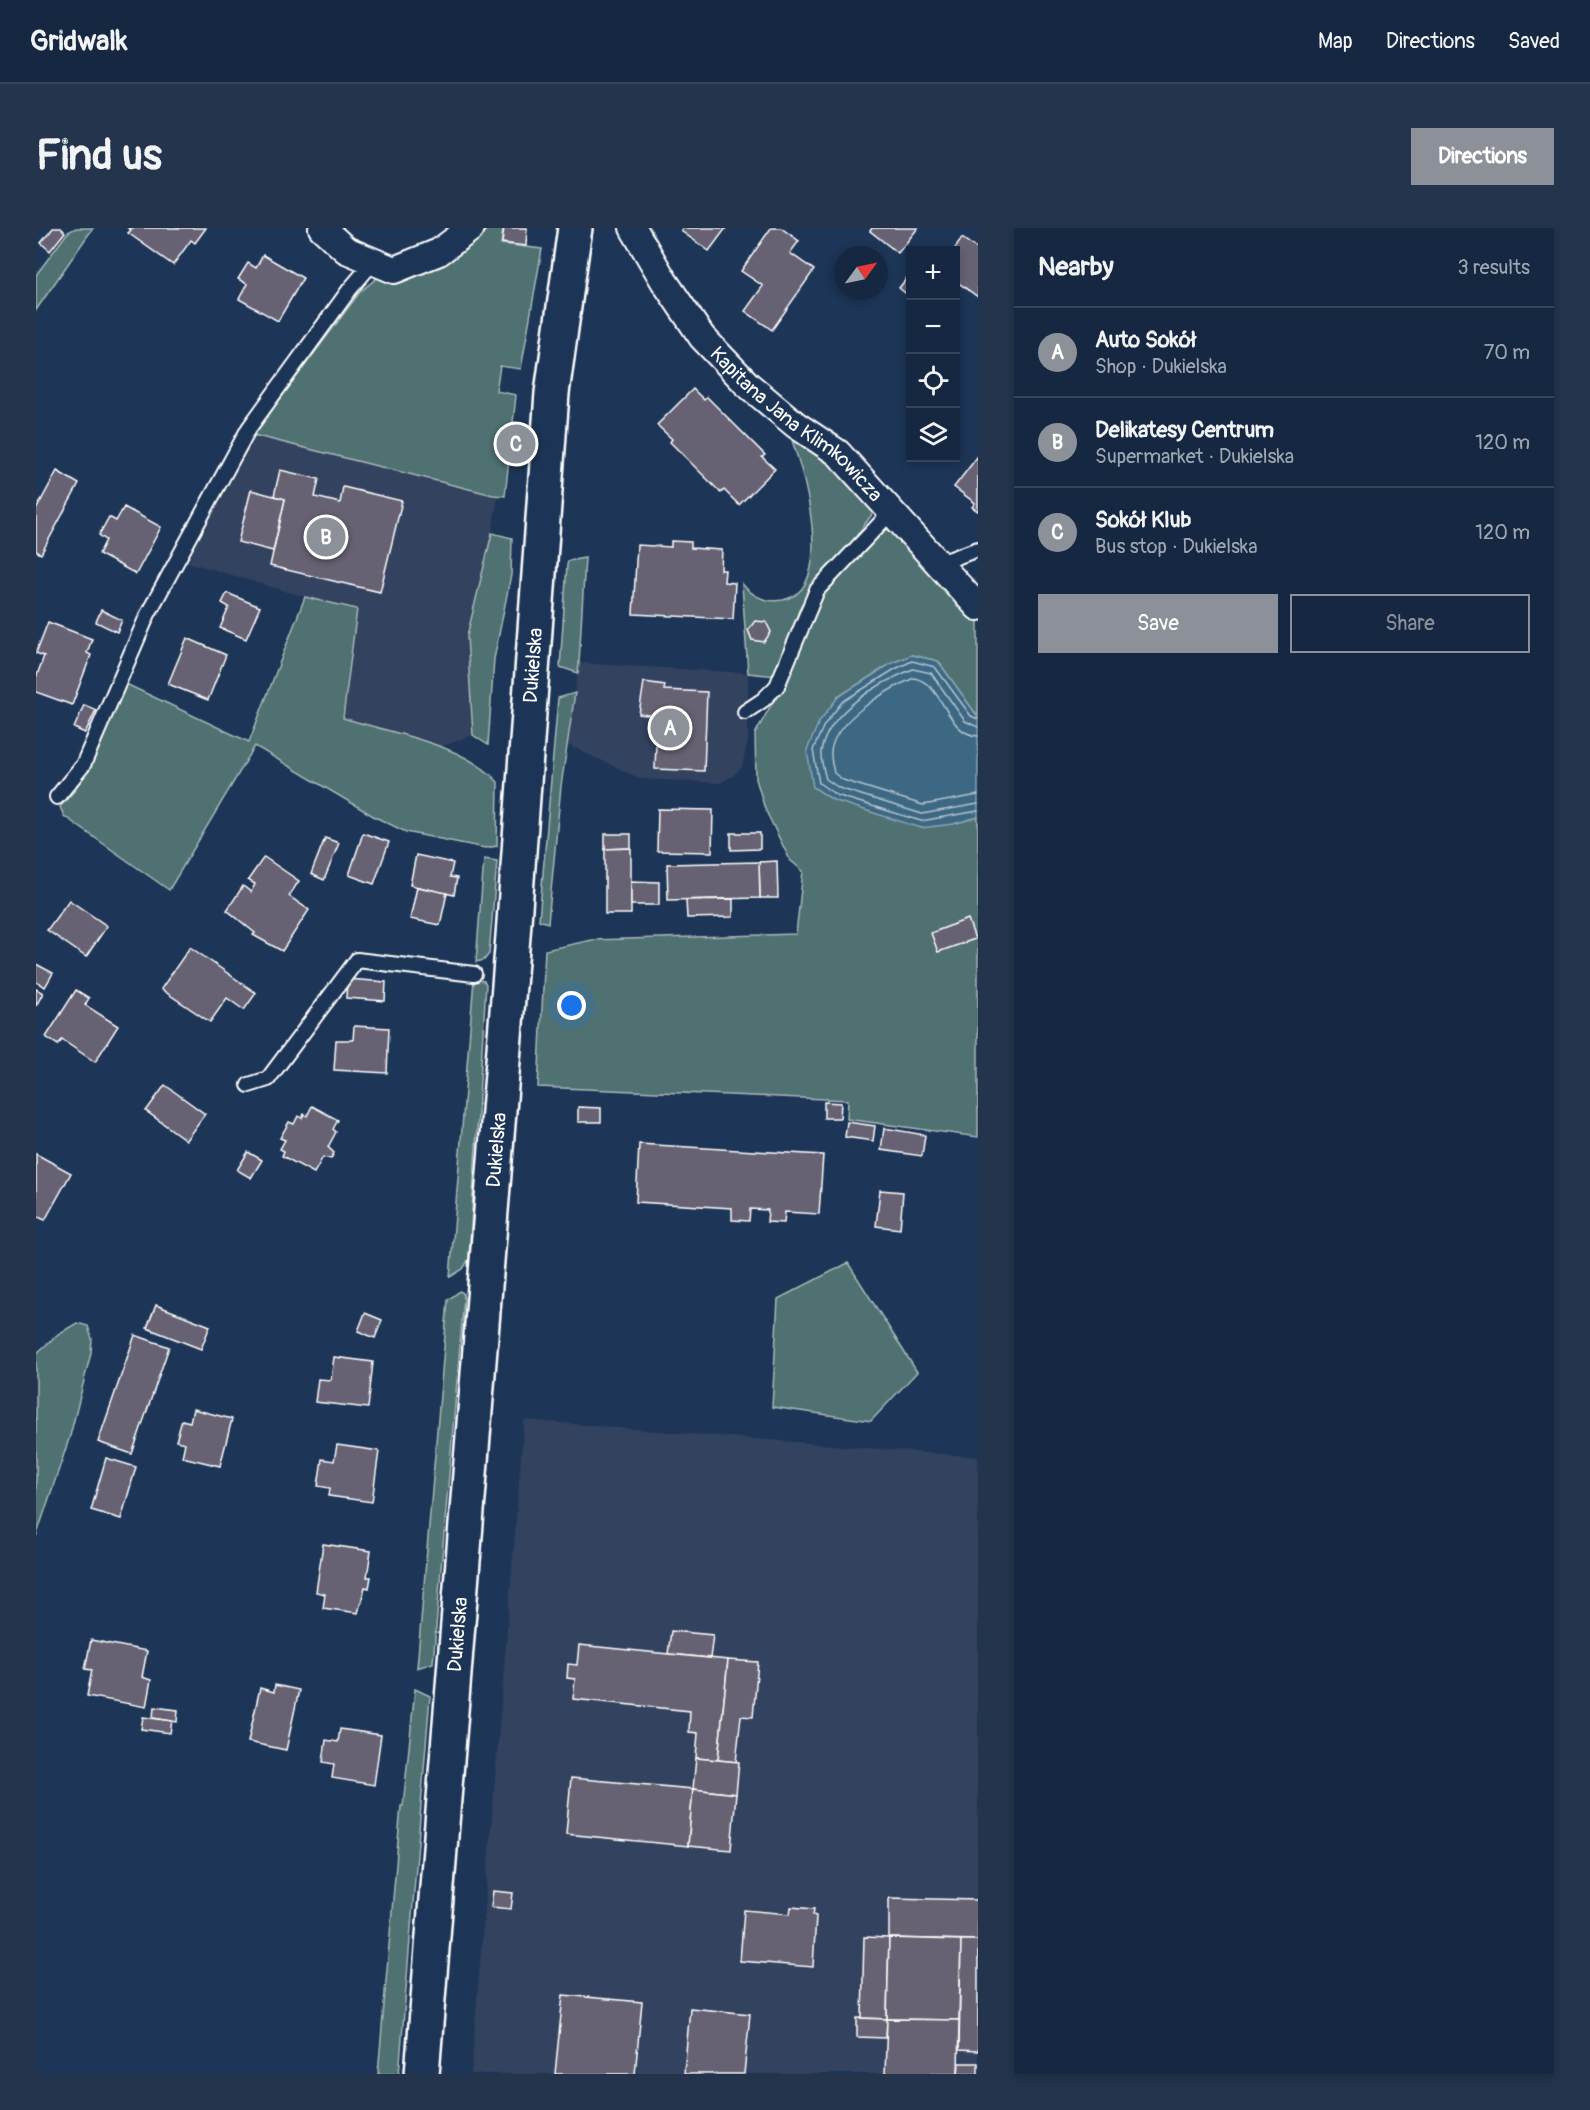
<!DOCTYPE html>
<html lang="en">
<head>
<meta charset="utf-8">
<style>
	:root { --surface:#162841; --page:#23344c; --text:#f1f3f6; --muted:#9ea6b1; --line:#35445a; --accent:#8c9099 }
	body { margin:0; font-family:Pangolin,sans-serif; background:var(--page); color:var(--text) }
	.controls { position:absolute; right:18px; top:18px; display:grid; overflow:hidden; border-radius:0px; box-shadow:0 3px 9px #0003 }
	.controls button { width:54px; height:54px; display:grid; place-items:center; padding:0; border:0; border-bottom:2px solid var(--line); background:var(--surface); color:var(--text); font:30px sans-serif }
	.compass { position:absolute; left:798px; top:18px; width:54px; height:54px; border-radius:50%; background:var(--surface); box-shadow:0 3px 9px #0003; rotate:57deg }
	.you { position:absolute; left:536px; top:778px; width:21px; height:21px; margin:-15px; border:4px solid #fff; border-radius:50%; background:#1a73e8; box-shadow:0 0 0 9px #1a73e833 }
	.badge { display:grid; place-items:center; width:39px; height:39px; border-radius:50%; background:var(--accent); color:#fff; font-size:20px; font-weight:700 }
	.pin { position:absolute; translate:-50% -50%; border:3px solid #fff; box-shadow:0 2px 6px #0006 }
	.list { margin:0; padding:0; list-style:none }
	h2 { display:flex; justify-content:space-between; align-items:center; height:78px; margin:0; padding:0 24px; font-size:26px }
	h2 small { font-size:20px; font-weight:400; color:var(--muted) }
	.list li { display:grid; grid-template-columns:39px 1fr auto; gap:18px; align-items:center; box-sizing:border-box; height:90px; padding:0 24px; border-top:2px solid var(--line) }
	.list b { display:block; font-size:22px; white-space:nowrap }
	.list p { margin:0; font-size:20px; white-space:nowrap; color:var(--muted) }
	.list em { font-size:20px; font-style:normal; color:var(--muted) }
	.actions { display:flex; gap:12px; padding:18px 24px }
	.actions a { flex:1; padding:14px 0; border:2px solid var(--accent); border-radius:0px; text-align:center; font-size:21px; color:var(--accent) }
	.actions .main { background:var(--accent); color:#fff }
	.icon { flex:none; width:33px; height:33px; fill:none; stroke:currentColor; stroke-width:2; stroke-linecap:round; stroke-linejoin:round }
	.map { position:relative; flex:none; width:942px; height:1846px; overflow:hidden; border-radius:0px }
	header { display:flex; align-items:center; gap:36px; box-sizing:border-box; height:84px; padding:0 30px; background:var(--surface); border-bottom:2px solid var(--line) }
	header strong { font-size:28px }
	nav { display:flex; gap:33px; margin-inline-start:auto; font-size:21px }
	.intro { display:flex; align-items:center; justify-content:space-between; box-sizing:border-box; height:144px; padding:0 36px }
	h1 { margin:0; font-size:42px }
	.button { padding:15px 27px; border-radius:0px; background:var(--accent); color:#fff; font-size:21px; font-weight:700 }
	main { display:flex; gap:36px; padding:0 36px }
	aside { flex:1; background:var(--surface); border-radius:0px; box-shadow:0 3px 9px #0003 }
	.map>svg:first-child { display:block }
</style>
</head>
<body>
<header>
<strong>Gridwalk</strong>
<nav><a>Map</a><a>Directions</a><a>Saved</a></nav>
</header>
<div class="intro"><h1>Find us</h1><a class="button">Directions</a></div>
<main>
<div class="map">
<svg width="942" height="1846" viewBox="0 0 942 1846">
	<rect width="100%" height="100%" fill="#1d3557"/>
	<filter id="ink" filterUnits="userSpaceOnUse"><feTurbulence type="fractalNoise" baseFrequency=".0167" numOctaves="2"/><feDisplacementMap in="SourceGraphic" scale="12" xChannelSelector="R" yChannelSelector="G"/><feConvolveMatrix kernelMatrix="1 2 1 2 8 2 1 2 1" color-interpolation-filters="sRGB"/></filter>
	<g filter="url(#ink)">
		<g fill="#33425f">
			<path d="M 217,207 L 462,268 L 456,305 L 431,408 L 437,507 L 405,519 L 307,490 L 321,381 L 269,369 L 148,333 Z"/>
			<path d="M 543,435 L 712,445 L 712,512 L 706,539 L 697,548 L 684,555 L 605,551 L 532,517 Z"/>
			<path d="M 488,1192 L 942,1229 L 942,1846 L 435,1846 Z"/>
		</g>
		<g fill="#507171" stroke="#a8b8b8" stroke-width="1.5">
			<path d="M 40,0 L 57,0 L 0,82 L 0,47 L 32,4 Z"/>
			<path d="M 442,0 L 467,0 L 465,16 L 506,21 L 485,141 L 464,138 L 460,163 L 480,167 L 469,268 L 457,267 L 217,207 L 324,64 L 341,50 L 360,44 Z"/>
			<path d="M 753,205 L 778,213 L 842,278 L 803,332 L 788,343 L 764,379 L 741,448 L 712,445 L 706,356 C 717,369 730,375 747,372 C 802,361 767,239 753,205 Z"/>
			<path d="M 853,301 L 871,309 L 942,393 L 942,489 L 902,433 L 876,427 L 856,435 L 802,469 L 917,596 L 942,589 L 942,909 L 811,891 L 812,872 L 502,859 L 509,722 L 556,712 L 760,706 L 767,643 L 754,632 L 729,581 L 720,551 L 719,506 L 759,434 L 784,367 L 843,306 Z"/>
			<path d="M 456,305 L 476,310 L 475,347 L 458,431 L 452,517 L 437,507 L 431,408 Z"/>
			<path d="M 549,330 L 543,435 L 542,445 L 524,439 L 531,337 L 532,333 Z"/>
			<path d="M 269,369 L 321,381 L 307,490 C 355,505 428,516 462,554 L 461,618 L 449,620 L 370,604 L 339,589 L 219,518 L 133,662 L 28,588 L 24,579 L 39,562 L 88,455 L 213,514 Z"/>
			<path d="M 539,465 L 525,558 L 512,695 L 503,692 L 522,470 Z"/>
			<path d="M 448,631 L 461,633 L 453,726 L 448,732 L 440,734 Z"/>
			<path d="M 438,751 L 448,753 L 450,756 L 433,1031 L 427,1041 L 414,1049 Z"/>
			<path d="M 812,1035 L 881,1144 L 835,1193 L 736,1179 L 742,1071 Z"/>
			<path d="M 424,1063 L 427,1065 L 428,1070 L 397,1435 L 381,1440 L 412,1072 Z"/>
			<path d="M 41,1095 L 52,1098 L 56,1111 L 55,1125 L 34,1208 L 0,1309 L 0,1126 L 22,1106 Z"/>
			<path d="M 379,1461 L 394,1468 L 363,1846 L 342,1846 L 365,1578 L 367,1578 Z"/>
		</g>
		<path fill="#3d6883" stroke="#8ba4b5" stroke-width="1.5" d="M 876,427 L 902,433 L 942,489 L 942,589 L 917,596 L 885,600 L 797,572 L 777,559 L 771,522 L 783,494 L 802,469 L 856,435 Z"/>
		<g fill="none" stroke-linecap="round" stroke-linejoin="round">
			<g stroke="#b1c3cd" stroke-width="1.5">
				<path d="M 942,491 L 935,488 L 899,439 L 876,433 L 859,441 L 806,474 L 788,497 L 777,522 L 783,555 L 800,567 L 885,593 L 942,583"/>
				<path d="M 942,499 L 929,493 L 895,445 L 877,441 C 843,455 793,482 785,523 C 784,531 788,543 790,551 L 803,560 L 886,586 L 942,576"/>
				<path d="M 942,508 C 909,506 909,456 878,450 C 852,461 794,494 795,527 C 795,533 797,540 798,545 L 807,552 L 887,577 L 942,567"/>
			</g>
		</g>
		<g fill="#666273" stroke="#fff" stroke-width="1.5">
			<path d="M 17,0 L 25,0 L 29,4 L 14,23 L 5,15 Z"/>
			<path d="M 92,0 L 170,0 L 159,15 L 155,12 L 137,37 L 92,5 L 95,2 Z"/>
			<path d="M 468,0 L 491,0 L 490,18 L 466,15 Z"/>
			<path d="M 647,0 L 690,0 L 673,23 L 645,3 Z"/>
			<path d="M 735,0 L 745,0 L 763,13 L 754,25 L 778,42 L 736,102 L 709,83 L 727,58 L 705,43 Z"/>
			<path d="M 836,0 L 882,0 L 862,25 L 834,3 Z"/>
			<path d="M 926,10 L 940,20 L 942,17 L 942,69 L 920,53 L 918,22 Z"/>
			<path d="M 227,27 L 267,50 L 242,93 L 203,71 L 211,56 L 202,51 L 212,35 L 220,40 Z"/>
			<path d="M 874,46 L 874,69 L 863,60 Z"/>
			<path d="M 657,161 L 668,172 L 671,169 L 729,227 L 726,229 L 739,241 L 703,277 L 688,262 L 685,265 L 634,214 L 636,211 L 621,197 Z"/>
			<path d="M 942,228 L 942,283 L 936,279 L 939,275 L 918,259 Z"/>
			<path d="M 244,242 L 283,251 L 279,269 L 304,275 L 307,259 L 366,273 L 344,364 L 234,338 L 249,271 L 238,268 Z"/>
			<path d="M 21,243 L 43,256 L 5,326 L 0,323 L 0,282 Z"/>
			<path d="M 215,262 L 249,271 L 237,323 L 202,314 Z"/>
			<path d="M 88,279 L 125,299 L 100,346 L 63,326 L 70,312 L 63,307 L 73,289 L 80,293 Z"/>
			<path d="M 635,313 L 655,314 L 655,320 L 686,322 L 685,342 L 689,342 L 688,354 L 699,355 L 697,391 L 597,386 L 601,317 L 635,319 Z"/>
			<path d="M 191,365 L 224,379 L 210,411 L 184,400 L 193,379 L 186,375 Z"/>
			<path d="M 65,382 L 86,392 L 81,404 L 60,394 Z"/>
			<path d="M 719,393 L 730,394 L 735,404 L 728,414 L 716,412 L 712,402 Z"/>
			<path d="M 12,394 L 56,411 L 51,425 L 55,427 L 36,477 L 0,464 L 0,450 L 8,428 L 0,425 Z"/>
			<path d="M 151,410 L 190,427 L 172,472 L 132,456 Z"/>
			<path d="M 608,454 L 629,457 L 628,462 L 671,464 L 668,543 L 619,541 L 621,488 L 603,486 Z"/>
			<path d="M 48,477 L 60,482 L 49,505 L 38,500 Z"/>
			<path d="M 622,581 L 677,582 L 676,624 L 621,623 Z"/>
			<path d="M 327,605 L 353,614 L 338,656 L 313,647 Z"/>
			<path d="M 695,605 L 724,605 L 724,621 L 695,622 Z"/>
			<path d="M 569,606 L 595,606 L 595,620 L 569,621 Z"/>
			<path d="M 289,610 L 303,615 L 288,652 L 275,646 Z"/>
			<path d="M 595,620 L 595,686 L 569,686 L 569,621 Z"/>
			<path d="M 380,627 L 417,635 L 414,649 L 421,650 L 418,667 L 374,657 Z"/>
			<path d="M 228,629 L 263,653 L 253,668 L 273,682 L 246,723 L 217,707 L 219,705 L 191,682 L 207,658 L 215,664 L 219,656 L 212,652 Z"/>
			<path d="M 741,633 L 742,670 L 724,670 L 723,634 Z"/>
			<path d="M 723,634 L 724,670 L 632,672 L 631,636 Z"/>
			<path d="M 595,653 L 623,654 L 623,677 L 595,677 Z"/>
			<path d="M 381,659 L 411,665 L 404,697 L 374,691 Z"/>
			<path d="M 697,671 L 697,689 L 651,690 L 650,672 Z"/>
			<path d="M 33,672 L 71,698 L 50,729 L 11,702 Z"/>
			<path d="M 932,691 L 939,711 L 902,724 L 895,705 Z"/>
			<path d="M 154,719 L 220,765 L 208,782 L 191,770 L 174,794 L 125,761 Z"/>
			<path d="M 0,736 L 17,745 L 9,759 L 0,754 Z"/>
			<path d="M 311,751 L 350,754 L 349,773 L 310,770 Z"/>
			<path d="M 0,761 L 7,765 L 0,778 Z"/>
			<path d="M 40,762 L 53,770 L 49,777 L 82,798 L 59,834 L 26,812 L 22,817 L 10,809 Z"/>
			<path d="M 318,798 L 353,800 L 351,845 L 298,842 L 300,812 L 317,812 Z"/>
			<path d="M 129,857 L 169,886 L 150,912 L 110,883 Z"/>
			<path d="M 788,874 L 805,875 L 804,890 L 788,890 Z"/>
			<path d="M 276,878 L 302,892 L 297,901 L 300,904 L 292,919 L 298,925 L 295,931 L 287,929 L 278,945 L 246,928 L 248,923 L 244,921 L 249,912 L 244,910 L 253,894 L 258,896 L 262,888 L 266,890 L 268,886 L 271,888 Z"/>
			<path d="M 542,879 L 565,880 L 565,894 L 542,894 Z"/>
			<path d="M 811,894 L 839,898 L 837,913 L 809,909 Z"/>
			<path d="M 848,900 L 889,907 L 886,928 L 845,922 Z"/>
			<path d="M 603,916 L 787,927 L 783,986 L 749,984 L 748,995 L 731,994 L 732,982 L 714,981 L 713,993 L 696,992 L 696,980 L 600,974 Z"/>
			<path d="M 212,924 L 226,932 L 215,950 L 201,942 Z"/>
			<path d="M 0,926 L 35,945 L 9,992 L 0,988 Z"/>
			<path d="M 844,962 L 867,964 L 864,1001 L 840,998 Z"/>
			<path d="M 120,1077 L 174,1098 L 165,1121 L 111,1100 Z"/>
			<path d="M 329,1085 L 346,1092 L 339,1110 L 322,1103 Z"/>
			<path d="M 99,1107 L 133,1119 L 96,1226 L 62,1214 Z"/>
			<path d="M 298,1129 L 337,1134 L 332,1180 L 279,1174 L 282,1151 L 295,1152 Z"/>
			<path d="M 157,1181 L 196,1191 L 184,1238 L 146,1229 L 149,1215 L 140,1213 L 146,1192 L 154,1194 Z"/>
			<path d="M 301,1217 L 343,1223 L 336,1274 L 293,1268 L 294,1260 L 282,1258 L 286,1231 L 298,1233 Z"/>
			<path d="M 70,1230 L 100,1239 L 85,1291 L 55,1282 Z"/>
			<path d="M 287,1316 L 335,1323 L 331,1349 L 335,1349 L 333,1360 L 329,1359 L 322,1385 L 287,1380 L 289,1366 L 280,1364 Z"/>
			<path d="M 635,1403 L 677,1407 L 674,1430 L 632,1426 Z"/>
			<path d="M 55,1412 L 111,1423 L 106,1449 L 115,1452 L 110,1479 L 51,1468 L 56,1442 L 49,1441 Z"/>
			<path d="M 543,1417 L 692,1432 L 682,1532 L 660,1530 L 662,1505 L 653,1504 L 654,1483 L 537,1471 L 539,1451 L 531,1450 L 532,1436 L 541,1437 Z"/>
			<path d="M 692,1432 L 722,1434 L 717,1489 L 705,1488 L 700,1534 L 682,1532 Z"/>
			<path d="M 239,1457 L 263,1462 L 250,1522 L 212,1514 L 224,1460 L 238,1464 Z"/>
			<path d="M 118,1479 L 142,1482 L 141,1494 L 117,1490 Z"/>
			<path d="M 107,1489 L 136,1493 L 134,1505 L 105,1501 Z"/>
			<path d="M 304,1501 L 345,1507 L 338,1557 L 296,1550 L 298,1536 L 287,1534 L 290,1512 L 302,1514 Z"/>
			<path d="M 660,1530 L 703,1534 L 700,1566 L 657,1561 Z"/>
			<path d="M 535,1550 L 657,1561 L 652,1618 L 530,1606 Z"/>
			<path d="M 657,1561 L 700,1566 L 695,1622 L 652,1618 Z"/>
			<path d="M 457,1663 L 477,1665 L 475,1681 L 455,1679 Z"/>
			<path d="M 853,1670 L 942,1672 L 942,1712 L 853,1710 Z"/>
			<path d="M 755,1679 L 778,1681 L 777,1687 L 780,1688 L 777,1739 L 704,1733 L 708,1682 L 754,1686 Z"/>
			<path d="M 828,1709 L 853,1710 L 851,1791 L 826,1790 Z"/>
			<path d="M 853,1710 L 925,1712 L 923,1792 L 851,1791 Z"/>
			<path d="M 925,1712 L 942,1712 L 942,1823 L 923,1822 Z"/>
			<path d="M 527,1767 L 606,1774 L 599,1846 L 519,1846 Z"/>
			<path d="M 654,1780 L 714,1786 L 708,1846 L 648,1846 Z"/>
			<path d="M 821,1790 L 851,1791 L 850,1810 L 821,1809 Z"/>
			<path d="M 851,1791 L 923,1792 L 922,1846 L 849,1846 Z"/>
			<path d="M 923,1835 L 942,1835 L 942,1846 L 922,1846 Z"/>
		</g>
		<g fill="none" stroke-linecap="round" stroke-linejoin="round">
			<g stroke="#fff" stroke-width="18">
				<g id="service">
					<path d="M 901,336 L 942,321"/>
					<path d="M 709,484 L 727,472 L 741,458 L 781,362 L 855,284"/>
					<path d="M 21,569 L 47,537 L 112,386 L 213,200 L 314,61 L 338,33"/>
					<path d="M 213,857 L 232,851 L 321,732 L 438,746"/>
				</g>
			</g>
			<g stroke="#fff" stroke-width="30">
				<g id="minor">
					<path d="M 286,0 L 310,22 L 358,42 L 403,24 L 435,0"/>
					<path id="s1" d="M 597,0 L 628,53 L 666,109 L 712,157 L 760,197 L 802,225 L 942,379"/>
				</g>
			</g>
			<g stroke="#fff" stroke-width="38">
				<g id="secondary">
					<path id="s2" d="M 386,1846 L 477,708 L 516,165 L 539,0"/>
				</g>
			</g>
			<use href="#service" stroke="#1d3557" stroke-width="14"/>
			<use href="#minor" stroke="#1d3557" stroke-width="26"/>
			<use href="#secondary" stroke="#1d3557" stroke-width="33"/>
		</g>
	</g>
	<g text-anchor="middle" stroke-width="5" stroke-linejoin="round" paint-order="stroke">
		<g font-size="20" fill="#fff" stroke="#1d3557">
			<text dy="7" stroke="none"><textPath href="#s1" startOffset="258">Kapitana Jana Klimkowicza</textPath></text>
			<text dy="7" stroke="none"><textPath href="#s2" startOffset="1413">Dukielska</textPath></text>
			<text dy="7" stroke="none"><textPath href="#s2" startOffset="927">Dukielska</textPath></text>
			<text dy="7" stroke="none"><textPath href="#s2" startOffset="441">Dukielska</textPath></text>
		</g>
	</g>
</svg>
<div class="controls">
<button>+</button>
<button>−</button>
<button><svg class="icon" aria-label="locate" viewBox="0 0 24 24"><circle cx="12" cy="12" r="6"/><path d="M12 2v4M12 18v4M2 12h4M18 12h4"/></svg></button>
<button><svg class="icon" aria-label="layers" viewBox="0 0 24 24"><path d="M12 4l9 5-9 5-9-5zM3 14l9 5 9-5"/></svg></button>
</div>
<svg class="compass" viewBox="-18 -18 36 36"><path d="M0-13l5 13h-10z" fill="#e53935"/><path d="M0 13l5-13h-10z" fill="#9ea6b1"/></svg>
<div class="you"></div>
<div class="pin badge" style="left:634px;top:500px">A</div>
<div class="pin badge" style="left:290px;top:309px">B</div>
<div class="pin badge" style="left:480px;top:216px">C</div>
</div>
<aside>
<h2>Nearby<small>3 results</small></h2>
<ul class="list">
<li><span class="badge">A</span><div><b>Auto Sokół</b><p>Shop · Dukielska</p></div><em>70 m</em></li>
<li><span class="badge">B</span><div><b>Delikatesy Centrum</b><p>Supermarket · Dukielska</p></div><em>120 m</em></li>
<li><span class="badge">C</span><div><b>Sokół Klub</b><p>Bus stop · Dukielska</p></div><em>120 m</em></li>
</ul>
<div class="actions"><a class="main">Save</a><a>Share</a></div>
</aside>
</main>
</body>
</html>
